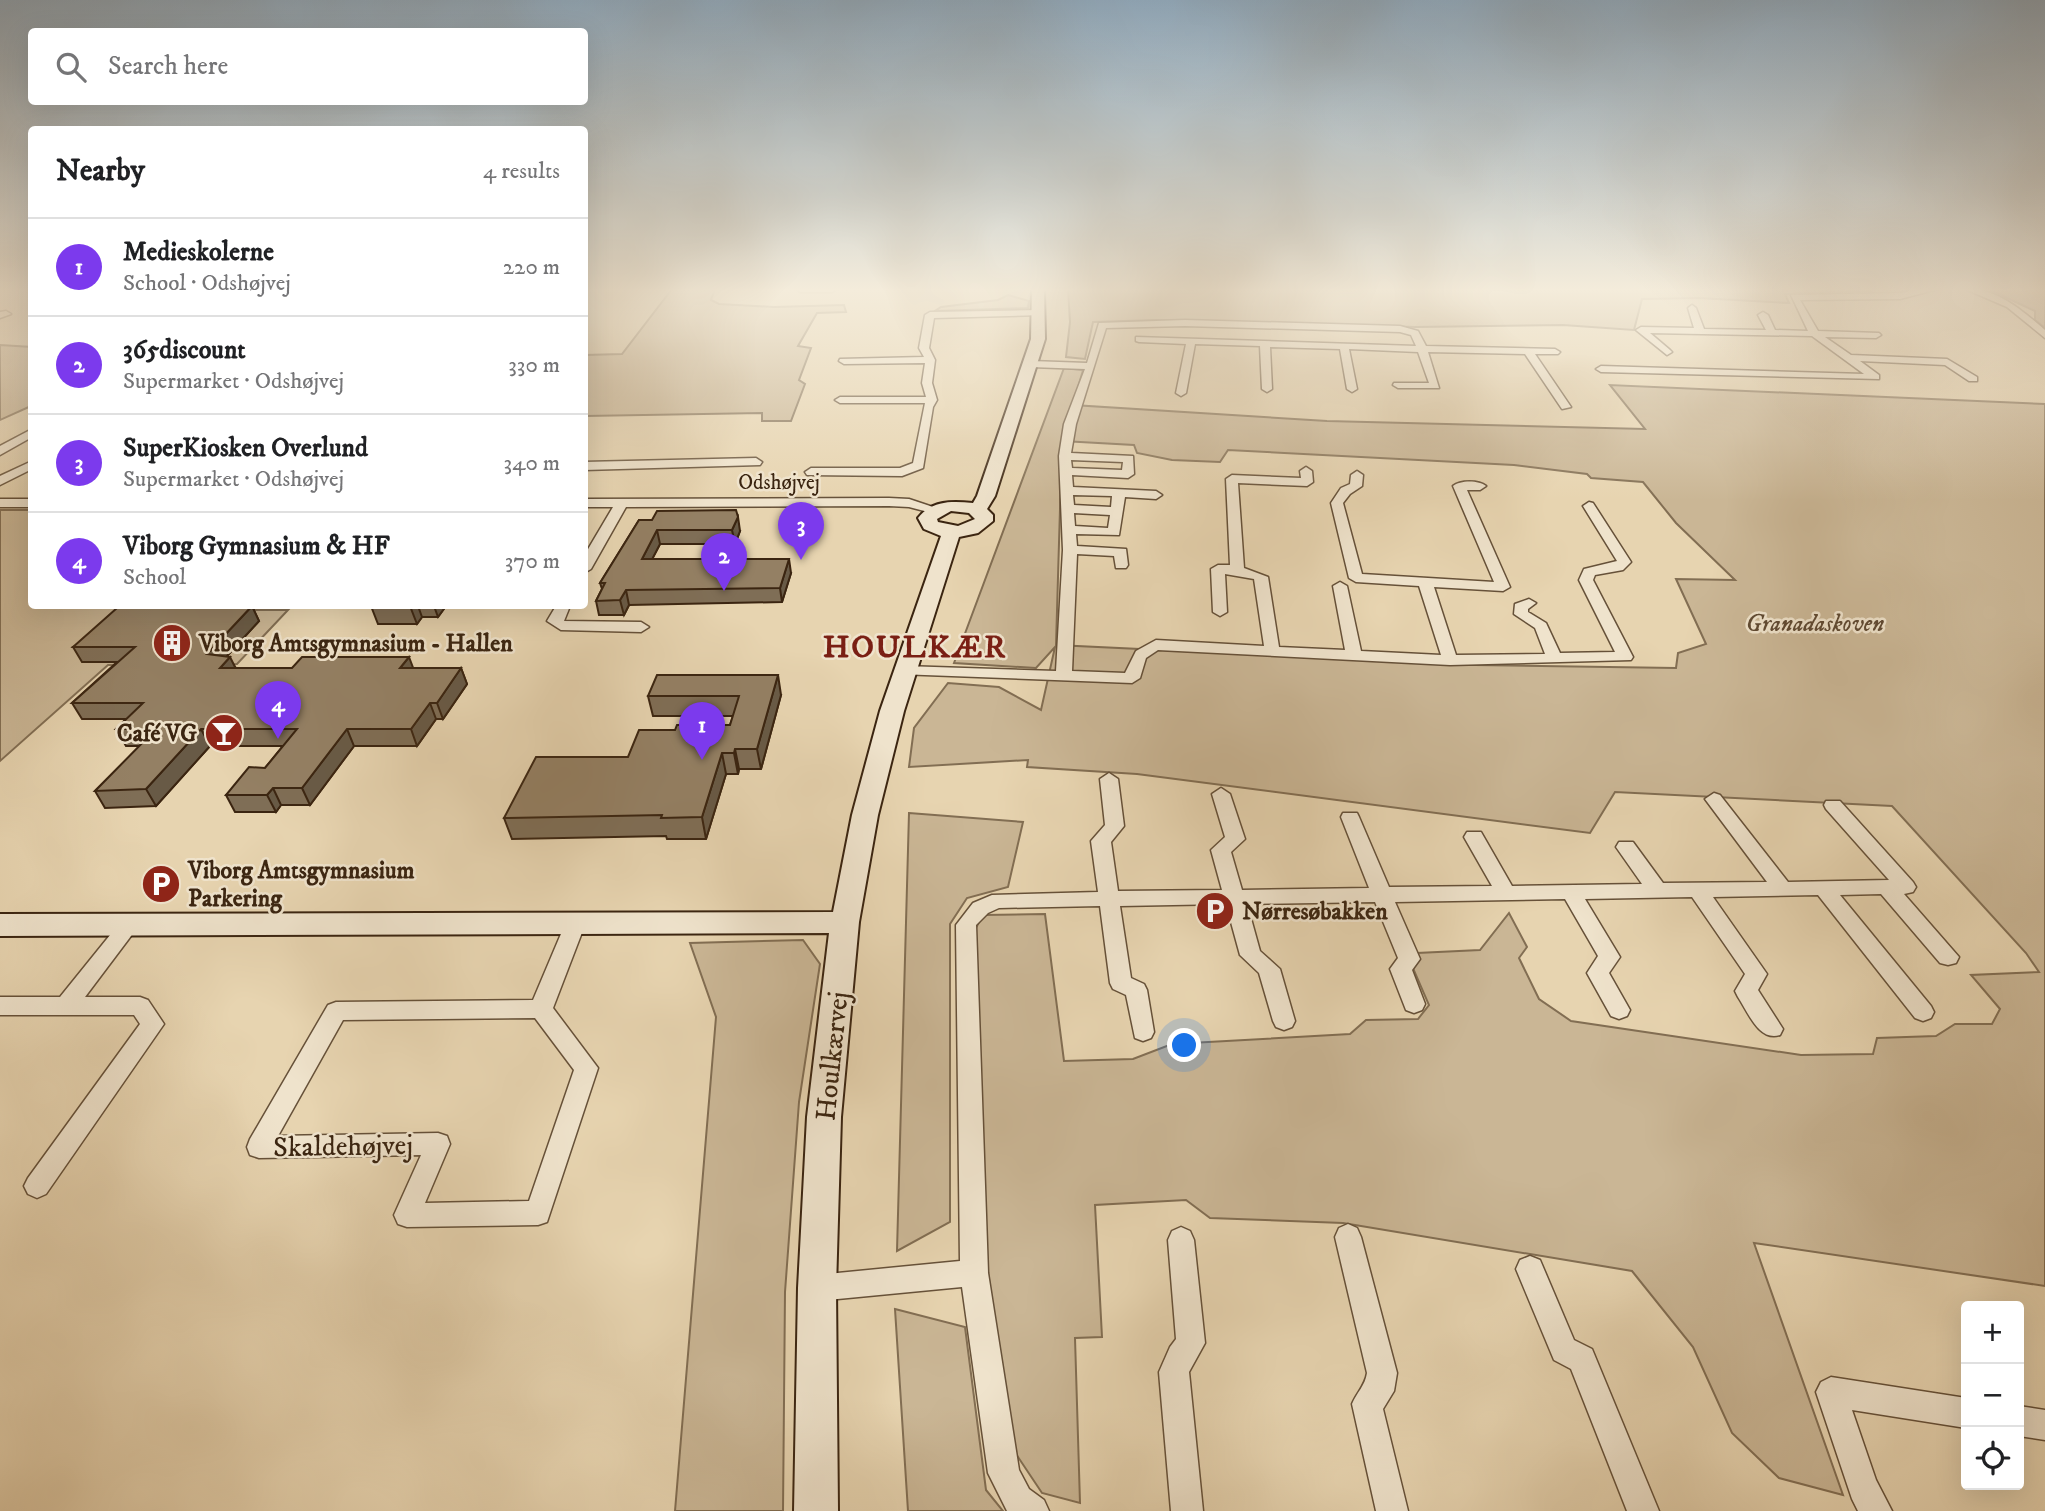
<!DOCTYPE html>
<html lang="en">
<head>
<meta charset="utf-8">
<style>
	:root { --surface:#fff; --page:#f2f2f2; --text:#202124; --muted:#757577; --line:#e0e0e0; --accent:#7c3aed }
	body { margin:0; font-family:"IM FELL DW Pica",serif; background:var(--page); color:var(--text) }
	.controls { position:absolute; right:21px; bottom:21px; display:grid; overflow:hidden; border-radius:7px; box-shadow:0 7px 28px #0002 }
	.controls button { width:63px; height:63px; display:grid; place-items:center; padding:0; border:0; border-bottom:2px solid var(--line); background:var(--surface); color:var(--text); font:35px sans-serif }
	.you { position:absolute; left:1185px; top:1046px; width:24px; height:24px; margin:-18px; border:5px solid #fff; border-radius:50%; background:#1a73e8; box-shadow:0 0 0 10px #1a73e833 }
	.badge { display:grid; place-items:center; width:46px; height:46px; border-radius:50%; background:var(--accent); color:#fff; font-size:23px; font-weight:700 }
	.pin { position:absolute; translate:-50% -58px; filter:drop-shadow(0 2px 4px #0008) }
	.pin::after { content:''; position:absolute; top:37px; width:24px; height:21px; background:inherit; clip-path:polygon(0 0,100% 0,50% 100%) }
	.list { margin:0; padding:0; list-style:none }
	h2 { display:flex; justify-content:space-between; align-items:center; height:91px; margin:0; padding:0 28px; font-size:30px }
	h2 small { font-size:23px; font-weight:400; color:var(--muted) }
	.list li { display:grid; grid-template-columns:46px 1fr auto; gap:21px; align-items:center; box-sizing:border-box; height:98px; padding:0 28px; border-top:2px solid var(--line) }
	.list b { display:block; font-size:26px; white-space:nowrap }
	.list p { margin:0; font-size:23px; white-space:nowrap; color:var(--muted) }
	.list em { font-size:23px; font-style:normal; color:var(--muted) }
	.icon { flex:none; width:38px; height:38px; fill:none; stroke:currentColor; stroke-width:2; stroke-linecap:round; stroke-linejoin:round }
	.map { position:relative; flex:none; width:2045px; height:1511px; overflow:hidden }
	.search { position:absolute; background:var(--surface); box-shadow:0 7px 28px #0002; left:28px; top:28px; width:560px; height:77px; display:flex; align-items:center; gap:18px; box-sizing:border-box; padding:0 24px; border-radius:7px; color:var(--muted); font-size:26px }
	.panel { position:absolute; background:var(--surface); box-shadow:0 7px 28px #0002; left:28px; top:126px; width:560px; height:483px; border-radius:7px }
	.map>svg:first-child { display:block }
</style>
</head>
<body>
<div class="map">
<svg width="2045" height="1511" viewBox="0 0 2045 1511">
	<rect width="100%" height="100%" fill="#e7d4b0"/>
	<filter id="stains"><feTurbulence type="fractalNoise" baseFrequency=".00286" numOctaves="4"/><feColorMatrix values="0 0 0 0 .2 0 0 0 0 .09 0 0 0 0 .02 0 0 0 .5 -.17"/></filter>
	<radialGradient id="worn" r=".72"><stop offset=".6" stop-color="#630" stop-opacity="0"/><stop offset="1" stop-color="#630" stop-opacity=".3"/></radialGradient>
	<g fill="#cab695" stroke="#826e53" stroke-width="2" fill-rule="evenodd">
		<path d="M 672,289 L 715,289 L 711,300 L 719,304 L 774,307 L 844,305 L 846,312 L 817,313 L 798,346 L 811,348 L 799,380 L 805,384 L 791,421 L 762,421 L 762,413 L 585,416 L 585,355 L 622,354 Z"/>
		<path d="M 1068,289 L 1840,289 L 1873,291 L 1785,294 L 1789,303 L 1699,298 L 1642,299 L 1634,330 L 1563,325 L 1416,327 L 1156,320 L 1093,322 L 1085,359 L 1066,357 L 1070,322 Z"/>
		<path d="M 1008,295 L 1029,301 L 1028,308 L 935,311 L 941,307 L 998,300 Z"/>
		<path d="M 0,345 L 32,347 L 31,406 L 0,420 Z"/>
		<path d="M 1064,368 L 1083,370 L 1073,405 L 1327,421 L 1645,429 L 1610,385 L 2045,404 L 2045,1286 L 1754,1243 L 1843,1495 L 1779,1478 L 1732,1433 L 1693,1347 L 1632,1271 L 1343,1223 L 1210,1218 L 1186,1200 L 1095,1205 L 1102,1337 L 1075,1338 L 1080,1503 L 1042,1493 L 1014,1451 L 986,1259 L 972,935 L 983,915 L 1045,914 L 1064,1061 L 1133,1059 L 1172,1044 L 1350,1034 L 1366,1020 L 1418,1019 L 1429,1005 L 1412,966 L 1417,953 L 1480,950 L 1509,913 L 1527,947 L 1519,958 L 1539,999 L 1571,1021 L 1801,1055 L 1873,1054 L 1877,1038 L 1936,1036 L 1955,1024 L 1992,1024 L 2000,1009 L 1971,975 L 2039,972 L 2026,953 L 1892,806 L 1615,792 L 1590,833 L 1137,774 L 1027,767 L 1028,760 L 909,767 L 914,728 L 948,683 L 999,687 L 1041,710 L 1055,647 L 1036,668 L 954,663 ZM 1062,441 L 1134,445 L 1137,453 L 1172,460 L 1220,462 L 1228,450 L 1514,465 L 1587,474 L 1591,478 L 1643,482 L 1676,523 L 1735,580 L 1676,579 L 1706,644 L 1678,653 L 1676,668 L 1475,665 L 1056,645 Z"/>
		<path d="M 0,510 L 31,510 L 32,606 L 179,606 L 175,610 L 288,610 L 237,664 L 108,665 L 0,761 Z"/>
		<path d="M 909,813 L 1023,822 L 1008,887 L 967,898 L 950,924 L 950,1222 L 897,1251 Z"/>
		<path d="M 803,940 L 820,964 L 799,1102 L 785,1292 L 783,1511 L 675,1511 L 716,1017 L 690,943 Z"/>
		<path d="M 895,1309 L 965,1327 L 986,1490 L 1003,1511 L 908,1511 Z"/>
	</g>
	<path fill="#ad987a" stroke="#7f6a50" stroke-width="2" d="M 1988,289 L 2045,289 L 2045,328 L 2035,320 L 2035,311 Z"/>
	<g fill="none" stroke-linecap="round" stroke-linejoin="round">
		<g stroke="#665139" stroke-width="3">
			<g id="street">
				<path d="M 796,289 L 836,289 L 832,292 L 800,292 Z"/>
				<path d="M 1923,289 L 1938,289 L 1900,299 L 1800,300 L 1818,331 L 1879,333 L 1881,335 L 1876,338 L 1825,337 L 1851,355 L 1947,359 L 1977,377 L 1977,381 L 1969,381 L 1945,365 L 1860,361 L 1879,375 L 1879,379 L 1601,372 L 1596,369 L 1601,366 L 1864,374 L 1812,336 L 1650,333 L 1670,350 L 1672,352 L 1667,355 L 1636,330 L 1641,327 L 1694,328 L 1688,308 L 1692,305 L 1696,308 L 1704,329 L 1766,330 L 1758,315 L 1763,312 L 1768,315 L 1775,330 L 1808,331 L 1791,295 L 1900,293 Z"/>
				<path d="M 1965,289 C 1996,287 2023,311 2045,330 L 2045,338 L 2007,307 Z"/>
				<path d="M 1039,310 L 1042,311 L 1042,315 L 934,318 L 929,348 L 935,360 L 932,383 L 937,400 L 933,407 L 923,468 L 902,476 L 807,475 L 805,472 L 811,468 L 900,468 L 913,463 L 925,403 L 840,403 L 835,400 L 840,397 L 926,397 L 922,383 L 925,363 L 844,364 L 839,361 L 840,359 L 924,357 L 919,348 L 925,315 L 930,312 Z"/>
				<path d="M 0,312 L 6,311 L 11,314 L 0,318 Z"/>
				<path d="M 1185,320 L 1400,326 L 1418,331 L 1426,346 L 1555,349 L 1560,352 L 1558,354 L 1535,354 L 1571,407 L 1562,409 L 1525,354 L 1428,352 L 1439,388 L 1398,388 L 1393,385 L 1394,383 L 1429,383 L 1418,352 L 1349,349 L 1357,389 L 1352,392 L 1347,389 L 1340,349 L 1270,347 L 1272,389 L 1267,392 L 1262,389 L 1260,346 L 1195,344 L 1186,393 L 1181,396 L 1176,393 L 1186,344 L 1139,342 L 1136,341 L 1136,337 L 1416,346 L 1411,335 L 1400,332 L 1185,326 L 1106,328 L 1076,424 L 1071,453 L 1133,456 L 1134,474 L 1128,478 L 1072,475 L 1073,487 L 1156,491 L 1162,495 L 1156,499 L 1125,497 L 1119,535 L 1076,534 L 1077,546 L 1126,549 L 1128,565 L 1126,568 L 1116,568 L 1114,556 L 1077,554 L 1072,671 L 1125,673 L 1136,651 L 1156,640 L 1264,646 L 1254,579 L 1225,574 L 1227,612 L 1220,616 L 1213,612 L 1211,569 L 1218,565 L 1230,565 L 1226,479 L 1232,475 L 1301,478 L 1300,471 L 1306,467 L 1312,471 L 1313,482 L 1307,486 L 1238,483 L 1244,568 L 1268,577 L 1279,647 L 1345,650 L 1333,586 L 1340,582 L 1347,586 L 1361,651 L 1441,655 L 1419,586 L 1356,582 L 1349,578 L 1331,503 L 1341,488 L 1350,484 L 1351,475 L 1357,471 L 1363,475 L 1362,486 L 1350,494 L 1343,503 L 1362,574 L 1494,582 L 1453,486 C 1460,480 1479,480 1486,486 L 1480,490 L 1467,490 L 1510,587 L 1503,591 L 1434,587 L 1456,655 L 1545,654 L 1535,628 L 1514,614 L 1515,604 L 1529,599 L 1536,603 L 1528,609 L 1528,612 L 1546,623 L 1560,653 L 1615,652 L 1579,580 L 1584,569 L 1617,561 L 1583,506 L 1589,502 L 1593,503 L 1631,562 L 1623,570 L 1595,575 L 1593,580 L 1633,657 L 1631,660 L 1450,665 L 1158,650 L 1146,658 L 1140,678 L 1132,683 L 898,674 L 896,671 L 898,668 L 904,666 L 1056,671 L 1063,550 L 1059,456 L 1064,424 L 1085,369 L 1031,367 L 1026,364 L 1031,361 L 1087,363 L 1099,323 ZM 1071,460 L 1123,462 L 1122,470 L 1072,468 ZM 1073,495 L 1112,496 L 1111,507 L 1074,505 ZM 1074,513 L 1110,515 L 1108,528 L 1075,526 Z"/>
				<path d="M 32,429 L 32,437 L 0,455 L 0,446 Z"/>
				<path d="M 756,458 L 762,462 L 760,465 L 584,470 L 584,462 Z"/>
				<path d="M 32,461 L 32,469 L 0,485 L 0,476 Z"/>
				<path d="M 889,498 L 909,499 L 942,510 L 936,514 L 909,507 L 889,506 L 626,507 L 591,569 L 584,573 L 584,556 L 613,507 L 584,507 L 584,499 Z"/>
				<rect x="0" y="499" width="32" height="8"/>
				<path d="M 556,606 L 570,606 L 564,621 L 641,622 L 649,627 L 641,632 L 561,630 L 547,621 Z"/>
				<path d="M 1109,773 L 1118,779 L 1124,826 L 1111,842 L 1118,891 L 1222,890 L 1211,850 L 1225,837 L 1212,794 L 1221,788 L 1230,794 L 1245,839 L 1231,852 L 1242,890 L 1369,888 L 1341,817 L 1343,813 L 1357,813 L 1359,817 L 1389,887 L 1492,886 L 1464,837 L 1467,832 L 1481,832 L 1512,886 L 1642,884 L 1616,847 L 1619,842 L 1633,842 L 1663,883 L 1767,882 L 1705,799 L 1714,793 L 1720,795 L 1788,882 L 1889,880 L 1826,809 L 1824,805 L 1826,801 L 1840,801 L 1913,882 L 1916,887 L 1913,892 L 1904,894 L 1959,957 L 1956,963 L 1948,965 L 1940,963 L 1881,894 L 1840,895 L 1931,1006 L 1934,1012 L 1931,1018 L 1923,1021 L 1915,1018 L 1818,895 L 1713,897 L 1767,974 L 1758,990 L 1783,1029 L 1780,1035 C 1759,1042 1748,1012 1738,997 L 1735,991 L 1745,974 L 1692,897 L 1585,899 L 1620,957 L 1609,973 L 1630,1010 L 1627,1016 L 1619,1019 L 1611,1016 L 1587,973 L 1598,956 L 1565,899 L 1395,902 L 1420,959 L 1412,970 L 1425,1004 L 1422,1010 L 1414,1013 L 1406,1010 L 1390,969 L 1398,958 L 1375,902 L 1247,904 L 1260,951 L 1280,969 L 1295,1021 L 1292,1027 L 1284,1030 L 1276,1027 L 1273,1021 L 1259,973 L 1240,955 L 1226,904 L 1120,906 L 1131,978 L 1144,984 L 1147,990 L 1154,1032 L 1151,1038 L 1143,1041 L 1135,1038 L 1126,995 L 1113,989 L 1110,983 L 1100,906 L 999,908 L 988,913 L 976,925 L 988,1273 L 1019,1470 L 1029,1489 L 1044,1500 L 1049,1511 L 1007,1511 L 988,1473 L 962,1287 L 817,1301 L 807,1298 L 803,1288 L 807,1278 L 817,1275 L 960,1261 L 956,925 L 973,903 L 992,895 L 1098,892 L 1091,841 L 1105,825 L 1100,779 Z"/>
				<path d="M 576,914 L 583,917 L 586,922 L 553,1008 L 598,1068 L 547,1222 L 538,1225 L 407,1227 L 398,1224 L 394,1215 L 421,1155 L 259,1158 L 250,1155 L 247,1147 L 250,1139 L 328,1005 L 336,1002 L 533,1000 L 566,922 L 569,917 ZM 535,1018 L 574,1070 L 529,1201 L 425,1203 L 450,1144 L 447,1136 L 438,1133 L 278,1136 L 343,1020 Z"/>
				<path d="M 130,916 L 137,919 L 140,924 L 85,997 L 140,997 L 148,1000 L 164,1024 L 46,1194 L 37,1198 L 28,1194 L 24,1186 L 28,1178 L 140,1024 L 134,1015 L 0,1015 L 0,997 L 60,997 L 123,919 Z"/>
				<path d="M 1348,1224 L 1357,1228 L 1361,1237 L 1397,1373 L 1394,1391 L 1383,1409 L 1408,1511 L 1376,1511 L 1352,1404 C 1357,1392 1365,1386 1367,1373 L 1335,1237 L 1339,1228 Z"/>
				<path d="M 1181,1227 L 1190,1231 L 1194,1240 L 1205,1343 L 1189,1372 L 1203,1511 L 1171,1511 L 1159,1372 L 1170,1347 L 1176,1339 L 1168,1240 L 1172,1231 Z"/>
				<path d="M 1530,1256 L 1540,1260 L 1574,1340 L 1592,1349 L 1659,1511 L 1627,1511 L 1571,1369 L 1554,1360 L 1516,1269 L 1520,1260 Z"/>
				<path d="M 1831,1377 L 1966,1398 L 1966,1428 L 1852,1410 L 1876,1480 L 1892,1511 L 1858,1511 L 1852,1499 L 1816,1392 L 1821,1382 Z"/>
				<path d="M 2019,1406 L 2045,1410 L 2045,1440 L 2019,1436 Z"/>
			</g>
		</g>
		<g stroke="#3b2511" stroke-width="4">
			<path id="secondary" d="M 1032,289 L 1044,289 L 1045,339 L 995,496 L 987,509 L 993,515 L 993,521 L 978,533 L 959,537 L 904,711 L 878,815 L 859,922 L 841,1117 L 836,1288 L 838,1511 L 794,1511 L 798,1288 L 807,1117 L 829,933 L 0,936 L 0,914 L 833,912 L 852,815 L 880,711 L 941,536 L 924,529 L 918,518 C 932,500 952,501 973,503 L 977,496 L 1031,339 ZM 951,511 L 969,513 L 975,519 L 958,526 L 938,522 L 937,519 Z"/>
		</g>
		<use href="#street" fill="#efe3cc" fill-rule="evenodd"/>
		<use href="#secondary" fill="#efe3cc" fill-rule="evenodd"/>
	</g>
	<g fill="#7f6e56" stroke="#3b2511" stroke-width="2">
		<path d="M 639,520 L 740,531 L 735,544 L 660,544 L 652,559 L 791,573 L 782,602 L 629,605 L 624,615 L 599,615 L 596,601 L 602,589 L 600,583 Z"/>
		<path d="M 252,606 L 259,621 L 227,656 L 236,668 L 461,668 L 467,684 L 443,719 L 436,719 L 417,746 L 354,746 L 310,805 L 281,805 L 276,812 L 235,812 L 226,795 L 265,768 L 283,746 L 210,746 L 156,806 L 105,808 L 95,791 L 140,746 L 126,746 L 116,729 L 126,719 L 82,719 L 72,703 L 117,662 L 82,662 L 73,647 Z"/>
		<path d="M 371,606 L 446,606 L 438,617 L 422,617 L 417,624 L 378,624 Z"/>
		<path d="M 781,695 L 761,769 L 739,769 L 738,774 L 726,774 L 706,839 L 667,839 L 666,836 L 512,839 L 504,818 L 628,757 L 675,730 L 730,725 L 733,716 L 653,716 L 648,696 Z"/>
	</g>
	<g fill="#685a46" stroke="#3b2511" stroke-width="2">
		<path d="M 738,517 L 740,531 L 735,544 L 732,530 Z"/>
		<path d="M 657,530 L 660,544 L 645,573 L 642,559 Z"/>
		<path d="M 789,559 L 791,573 L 782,602 L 780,588 Z"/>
		<path d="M 626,590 L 629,605 L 624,615 L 620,600 Z"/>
		<path d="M 252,606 L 259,621 L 215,669 L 207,654 Z"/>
		<path d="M 410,606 L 418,606 L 422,617 L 417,624 Z"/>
		<path d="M 434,606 L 446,606 L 438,617 Z"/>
		<path d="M 230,657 L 238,673 L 220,668 Z"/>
		<path d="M 409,657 L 415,673 L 400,668 Z"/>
		<path d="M 461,668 L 467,684 L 443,719 L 437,703 Z"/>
		<path d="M 778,675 L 781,695 L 761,769 L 757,749 Z"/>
		<path d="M 430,703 L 436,719 L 417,746 L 411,729 Z"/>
		<path d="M 201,729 L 210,746 L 156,806 L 146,789 Z"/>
		<path d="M 347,729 L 354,746 L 310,805 L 302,788 Z"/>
		<path d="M 735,749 L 739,769 L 738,774 L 734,753 Z"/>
		<path d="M 722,753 L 726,774 L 706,839 L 702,817 Z"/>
		<path d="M 273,788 L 281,805 L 276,812 L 267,795 Z"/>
	</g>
	<g fill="#948064" stroke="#3b2511" stroke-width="2">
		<path d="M 736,510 L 738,517 L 732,530 L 657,530 L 642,559 L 789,559 L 780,588 L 626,590 L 620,600 L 596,601 L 605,583 L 600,583 L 639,520 L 652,520 L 657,511 Z"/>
		<path d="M 252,606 L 207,654 L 230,657 L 220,668 L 292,668 L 302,657 L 409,657 L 400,668 L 461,668 L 437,703 L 430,703 L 411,729 L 347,729 L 302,788 L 273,788 L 267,795 L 226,795 L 249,767 L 265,768 L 297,729 L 201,729 L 146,789 L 95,791 L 156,729 L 116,729 L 143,703 L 72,703 L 135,647 L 73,647 L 117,608 Z"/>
		<path d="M 657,675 L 778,675 L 757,749 L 735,749 L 734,753 L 722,753 L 702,817 L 661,818 L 662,815 L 504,818 L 536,757 L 628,757 L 639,730 L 675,730 L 677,725 L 730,725 L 739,696 L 648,696 Z"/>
	</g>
	<linearGradient id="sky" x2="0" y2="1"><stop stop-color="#90a9bc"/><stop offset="0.58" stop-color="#f4ecdb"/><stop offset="1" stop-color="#f4ecdb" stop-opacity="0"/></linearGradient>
	<rect width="2045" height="500" fill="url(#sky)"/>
	<defs>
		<g id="building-disc" transform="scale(2.0125)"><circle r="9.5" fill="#8f2418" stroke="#efe3cc"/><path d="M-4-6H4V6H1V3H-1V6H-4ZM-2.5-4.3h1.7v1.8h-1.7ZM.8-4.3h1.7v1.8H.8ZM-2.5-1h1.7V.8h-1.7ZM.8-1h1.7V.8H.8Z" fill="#fff"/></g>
		<g id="bar-disc" transform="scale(2.0125)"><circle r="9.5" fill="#8f2418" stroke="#efe3cc"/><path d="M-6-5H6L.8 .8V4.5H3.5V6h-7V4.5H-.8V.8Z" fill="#fff"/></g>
		<g id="parking-disc" transform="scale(2.0125)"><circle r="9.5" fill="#8f2418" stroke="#efe3cc"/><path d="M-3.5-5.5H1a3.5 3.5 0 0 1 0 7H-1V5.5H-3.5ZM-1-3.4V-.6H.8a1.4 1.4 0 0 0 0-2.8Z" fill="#fff"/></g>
	</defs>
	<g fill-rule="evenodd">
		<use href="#building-disc" x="172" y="643"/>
		<use href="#bar-disc" x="224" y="733"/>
		<use href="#parking-disc" x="161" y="884"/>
		<use href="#parking-disc" x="1215" y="911"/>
	</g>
	<g text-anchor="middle" stroke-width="5" stroke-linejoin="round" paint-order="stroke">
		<g font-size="21" fill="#3b2511" stroke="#efe3cc">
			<text x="779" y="489">Odshøjvej</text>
		</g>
		<g font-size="24" font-style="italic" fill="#5f4932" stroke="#efe3cc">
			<text x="1815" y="631">Granadaskoven</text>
		</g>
		<g font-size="24" font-weight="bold" fill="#3b2511" stroke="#efe3cc" text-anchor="start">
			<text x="199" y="651">Viborg Amtsgymnasium - Hallen</text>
			<text x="197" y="741" text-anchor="end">Café VG</text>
			<text x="188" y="878">Viborg Amtsgymnasium<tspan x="188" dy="28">Parkering</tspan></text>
			<text x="1242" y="919">Nørresøbakken</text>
		</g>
		<g font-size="28" fill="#3b2511" stroke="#efe3cc">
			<text transform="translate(831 1056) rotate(-84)" y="10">Houlkærvej</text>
			<text transform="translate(343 1145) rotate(-1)" y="10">Skaldehøjvej</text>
		</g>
		<g font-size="32" font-weight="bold" letter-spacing="2" fill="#7a1f14" stroke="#efe3cc">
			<text x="915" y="657">HOULKÆR</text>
		</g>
	</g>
	<rect width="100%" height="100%" filter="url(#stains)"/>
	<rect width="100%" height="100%" fill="url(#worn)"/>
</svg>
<div class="controls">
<button>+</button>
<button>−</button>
<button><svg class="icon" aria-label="locate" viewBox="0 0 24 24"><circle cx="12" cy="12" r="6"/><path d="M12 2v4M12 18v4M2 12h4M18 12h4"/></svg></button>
</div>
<div class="you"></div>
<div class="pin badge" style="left:702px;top:760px">1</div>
<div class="pin badge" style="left:724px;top:591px">2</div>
<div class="pin badge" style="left:801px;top:560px">3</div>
<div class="pin badge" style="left:278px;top:739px">4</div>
<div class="search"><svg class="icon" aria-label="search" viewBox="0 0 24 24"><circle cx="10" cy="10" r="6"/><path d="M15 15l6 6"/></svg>Search here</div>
<section class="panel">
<h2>Nearby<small>4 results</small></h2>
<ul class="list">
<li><span class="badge">1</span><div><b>Medieskolerne</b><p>School · Odshøjvej</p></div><em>220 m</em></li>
<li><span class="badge">2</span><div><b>365discount</b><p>Supermarket · Odshøjvej</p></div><em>330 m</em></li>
<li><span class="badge">3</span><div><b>SuperKiosken Overlund</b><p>Supermarket · Odshøjvej</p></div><em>340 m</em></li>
<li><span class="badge">4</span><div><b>Viborg Gymnasium &amp; HF</b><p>School</p></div><em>370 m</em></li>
</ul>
</section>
</div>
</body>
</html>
